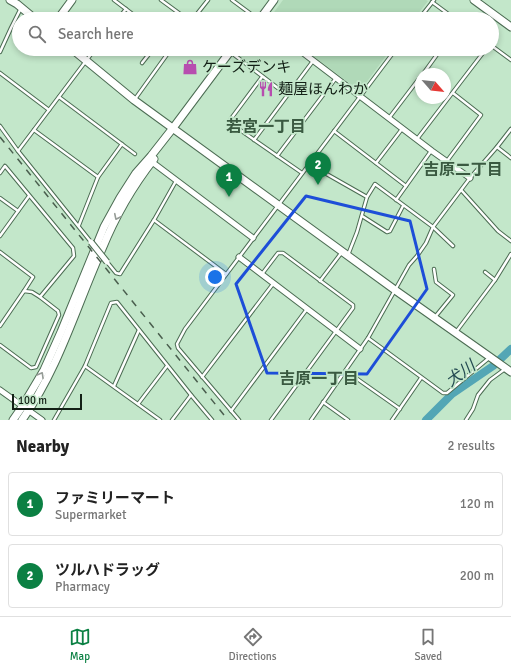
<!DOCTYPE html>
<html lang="en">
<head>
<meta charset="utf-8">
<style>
	:root { --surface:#fff; --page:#f2f2f2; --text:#222; --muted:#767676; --line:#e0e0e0; --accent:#0b8043 }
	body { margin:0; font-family:Signika,"Noto Sans JP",sans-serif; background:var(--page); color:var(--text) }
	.compass { position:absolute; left:415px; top:68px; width:36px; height:36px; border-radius:50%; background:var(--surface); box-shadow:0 2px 6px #0003; rotate:118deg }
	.scale { position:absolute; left:12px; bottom:10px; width:70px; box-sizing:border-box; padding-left:4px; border:2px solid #132016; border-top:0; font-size:11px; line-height:14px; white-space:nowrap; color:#132016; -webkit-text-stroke:3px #c3e7ca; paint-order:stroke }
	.you { position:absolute; left:215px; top:277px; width:14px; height:14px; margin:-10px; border:3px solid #fff; border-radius:50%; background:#1a73e8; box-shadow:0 0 0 6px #1a73e833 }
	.badge { display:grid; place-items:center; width:26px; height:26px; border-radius:50%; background:var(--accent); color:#fff; font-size:13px; font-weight:700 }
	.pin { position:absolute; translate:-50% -33px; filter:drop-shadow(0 1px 2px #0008) }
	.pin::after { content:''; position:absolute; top:21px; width:14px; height:12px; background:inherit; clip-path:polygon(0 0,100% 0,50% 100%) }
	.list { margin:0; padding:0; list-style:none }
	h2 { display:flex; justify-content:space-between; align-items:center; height:52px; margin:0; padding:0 16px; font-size:17px }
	h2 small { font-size:13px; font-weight:400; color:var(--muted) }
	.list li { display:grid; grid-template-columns:26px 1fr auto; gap:12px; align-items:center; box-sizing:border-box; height:64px; margin:0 8px 8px; padding:0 8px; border:1px solid var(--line); border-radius:4px }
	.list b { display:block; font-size:15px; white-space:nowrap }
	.list p { margin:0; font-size:13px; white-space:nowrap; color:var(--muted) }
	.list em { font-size:13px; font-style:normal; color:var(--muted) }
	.icon { flex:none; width:22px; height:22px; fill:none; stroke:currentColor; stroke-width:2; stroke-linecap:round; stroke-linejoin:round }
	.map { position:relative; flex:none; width:511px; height:420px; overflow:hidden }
	.search { position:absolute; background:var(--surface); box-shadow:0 2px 6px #0003; left:12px; right:12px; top:12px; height:44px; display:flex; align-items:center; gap:10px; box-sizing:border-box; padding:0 14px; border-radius:22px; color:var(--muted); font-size:15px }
	.sheet { height:196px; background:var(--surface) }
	nav { display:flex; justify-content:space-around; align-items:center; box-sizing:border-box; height:56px; border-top:1px solid var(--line); background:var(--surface); font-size:11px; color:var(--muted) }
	nav a { display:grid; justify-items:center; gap:2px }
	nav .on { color:var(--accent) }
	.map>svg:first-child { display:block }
</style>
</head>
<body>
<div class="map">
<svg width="511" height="420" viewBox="0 0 511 420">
	<rect width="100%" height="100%" fill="#c3e7ca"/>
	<g fill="#b0d9b8">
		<path d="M 283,0 L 426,0 L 428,1 L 414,19 L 269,19 Z"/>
		<path d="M 304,49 L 391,49 L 360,91 Z"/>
	</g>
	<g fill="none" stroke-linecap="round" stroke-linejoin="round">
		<path stroke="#53a6b5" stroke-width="8" d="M 426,420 L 452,394 L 493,366 L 511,349"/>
		<g stroke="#4c6c53" stroke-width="4.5">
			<g id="service">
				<path d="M 114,0 L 139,19"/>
				<path d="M 161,0 L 187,19"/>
				<path d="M 232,0 L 255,17"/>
				<path d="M 432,2 L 455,19"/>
				<path d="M 118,19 L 126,9"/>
				<path d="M 193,19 L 208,0"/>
				<path d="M 419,19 L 434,0"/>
				<path d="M 492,46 L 511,60"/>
				<path d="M 0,52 L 11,28 L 21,8"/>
				<path d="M 233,54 L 287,95"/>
				<path d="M 142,63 L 153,49"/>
				<path d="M 0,73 L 49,110"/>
				<path d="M 423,74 L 441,49"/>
				<path d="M 262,77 L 230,120 L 230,123 L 302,173"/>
				<path d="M 59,97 L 135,154"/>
				<path d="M 135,99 L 171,49"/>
				<path d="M 389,118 L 421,76"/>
				<path d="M 0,126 L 18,151 L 91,242"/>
				<path d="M 34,130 L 98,177"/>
				<path d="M 334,131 L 406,186"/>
				<path d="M 417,139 L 486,49"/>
				<path d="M 254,140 L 313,61"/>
				<path d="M 497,147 L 511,158"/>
				<path d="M 18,151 L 95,49"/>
				<path d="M 277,156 L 336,78"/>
				<path d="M 447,161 L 481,115 L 453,93"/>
				<path d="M 376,163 L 402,129"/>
				<path d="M 309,164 L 367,197"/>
				<path d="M 0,173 L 5,166 L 73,248 L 74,256 L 40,297 L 32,292 L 24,291 L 0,326"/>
				<path d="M 462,191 L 498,231 L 511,241"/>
				<path d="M 0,198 L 18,211"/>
				<path d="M 396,200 L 431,151"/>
				<path d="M 362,216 L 387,232 L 390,231 L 403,206"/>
				<path d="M 154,220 L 226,274"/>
				<path d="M 79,225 L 98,177 L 122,144"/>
				<path d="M 0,236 L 29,196"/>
				<path d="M 0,252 L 33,277 L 24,291"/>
				<path d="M 348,255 L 357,232 L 367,197 L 375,184 L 433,227 L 453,246"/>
				<path d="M 107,262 L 116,273 L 120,274 L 154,220 L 176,181"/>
				<path d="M 434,269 L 436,282 L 453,295 L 435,317"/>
				<path d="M 485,272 L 495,280"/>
				<path d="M 262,274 L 278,253 L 283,253 L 353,305 L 353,308 L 271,420"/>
				<path d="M 320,281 L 342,252"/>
				<path d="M 456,332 L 495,280 L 511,254"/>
				<path d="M 368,338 L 443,393 L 447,393 L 489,358"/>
				<path d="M 0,345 L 31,368 L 36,367 L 59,315 L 58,311 L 40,297"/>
				<path d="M 85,366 L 160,420"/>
				<path d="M 346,371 L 400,409"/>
				<path d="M 202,377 L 273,284"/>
				<path d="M 114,386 L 139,330"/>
				<path d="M 323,402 L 348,420"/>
				<path d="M 138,404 L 167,366"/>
				<path d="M 231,411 L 307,309"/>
				<path d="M 54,420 L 85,366 L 111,303 L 117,302 L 191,395 L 212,420"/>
				<path d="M 172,420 L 191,395"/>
				<path d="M 239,420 L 178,348 L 177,344 L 185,329 L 396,49"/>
				<path d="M 311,420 L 368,338 L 395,290 L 409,265 L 417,256 L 426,243 L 433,227 L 470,178 L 497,147 L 511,129"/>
				<path d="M 392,420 L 421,378"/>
				<path d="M 466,420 L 473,409 L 478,395 L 490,380 L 505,369"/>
			</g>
		</g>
		<g stroke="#4c6c53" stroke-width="7">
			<g id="minor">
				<path d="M 298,49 L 432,151 L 470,178"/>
				<path d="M 152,162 L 253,238"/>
				<path d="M 239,257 L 360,349"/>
				<path d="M 0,390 L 42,420"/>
			</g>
		</g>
		<g stroke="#4c6c53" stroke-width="9">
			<g id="tertiary">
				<path d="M 10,0 L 17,4 L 35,19"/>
				<path d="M 474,0 L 511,27"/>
				<path d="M 58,19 L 72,0"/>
				<path d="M 260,19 L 274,0"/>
				<path d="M 72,49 L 134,100 L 395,290 L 490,357 L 511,372"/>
				<path d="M 13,420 L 22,407 L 44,370 L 61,332 L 104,227 L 120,198 L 136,173 L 151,156 L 173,128 L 232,49"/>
				<path d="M 22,420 C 59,368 76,307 102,249 C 115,217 132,187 154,159"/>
			</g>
		</g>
		<use href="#service" stroke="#fff" stroke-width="2.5"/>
		<use href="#minor" stroke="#fff" stroke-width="5"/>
		<use href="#tertiary" stroke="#fff" stroke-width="7"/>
		<path stroke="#4a5e4e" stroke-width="1.5" stroke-dasharray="7 7" stroke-linecap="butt" d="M 0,137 L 228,420"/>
		<g stroke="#4c6c53" stroke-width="7" stroke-linecap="butt">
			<path id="minor-bridge" d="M 91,242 L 107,262"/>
		</g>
		<use href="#minor-bridge" stroke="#fff" stroke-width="5"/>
	</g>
	<defs><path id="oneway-chevron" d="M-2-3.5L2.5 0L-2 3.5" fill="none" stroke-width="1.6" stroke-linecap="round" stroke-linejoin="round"/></defs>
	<g stroke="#959b96">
		<use href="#oneway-chevron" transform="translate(117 217) rotate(116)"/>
		<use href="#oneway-chevron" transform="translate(41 375) rotate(-60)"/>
	</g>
	<path fill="none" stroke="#1d4ed8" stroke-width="3" stroke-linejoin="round" d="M 306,196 L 410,221 L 427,289 L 367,374 L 267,373 L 236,284 Z"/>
	<defs>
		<g id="shop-bare" transform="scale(1.2)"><path d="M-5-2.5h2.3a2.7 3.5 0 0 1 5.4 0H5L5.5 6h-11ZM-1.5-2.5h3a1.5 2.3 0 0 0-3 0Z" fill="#b74daf" stroke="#c3e7ca" stroke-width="2.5" paint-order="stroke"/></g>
		<g id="restaurant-bare" transform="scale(1.2)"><path d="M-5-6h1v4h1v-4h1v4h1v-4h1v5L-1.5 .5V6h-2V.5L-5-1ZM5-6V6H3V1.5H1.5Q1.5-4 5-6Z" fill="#b74daf" stroke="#c3e7ca" stroke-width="2.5" paint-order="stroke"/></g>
	</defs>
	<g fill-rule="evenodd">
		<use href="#shop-bare" x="190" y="67"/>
		<use href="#restaurant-bare" x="266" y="89"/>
	</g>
	<g text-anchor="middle" stroke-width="3.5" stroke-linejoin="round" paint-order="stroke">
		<g font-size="15" fill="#132016" stroke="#c3e7ca" text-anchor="start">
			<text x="202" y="72">ケーズデンキ</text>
			<text x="278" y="94">麺屋ほんわか</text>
		</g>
		<g font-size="16" font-weight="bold" fill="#3a5a41" stroke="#c3e7ca">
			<text x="266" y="132">若宮一丁目</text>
			<text x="463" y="175">吉原二丁目</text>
			<text x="319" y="384">吉原一丁目</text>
		</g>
		<g font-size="16" font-style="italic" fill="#234a51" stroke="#c3e7ca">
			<text transform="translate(460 373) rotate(-36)" y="6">犬川</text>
		</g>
	</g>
</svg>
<svg class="compass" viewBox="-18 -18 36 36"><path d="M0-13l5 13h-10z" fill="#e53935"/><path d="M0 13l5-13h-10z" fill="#767676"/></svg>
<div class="scale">100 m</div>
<div class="you"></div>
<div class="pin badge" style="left:229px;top:197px">1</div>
<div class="pin badge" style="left:318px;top:185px">2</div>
<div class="search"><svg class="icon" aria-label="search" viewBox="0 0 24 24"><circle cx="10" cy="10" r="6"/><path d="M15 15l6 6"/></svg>Search here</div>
</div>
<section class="sheet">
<h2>Nearby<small>2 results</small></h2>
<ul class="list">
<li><span class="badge">1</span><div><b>ファミリーマート</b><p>Supermarket</p></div><em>120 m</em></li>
<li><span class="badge">2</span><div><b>ツルハドラッグ</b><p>Pharmacy</p></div><em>200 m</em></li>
</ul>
</section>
<nav>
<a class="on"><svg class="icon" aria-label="map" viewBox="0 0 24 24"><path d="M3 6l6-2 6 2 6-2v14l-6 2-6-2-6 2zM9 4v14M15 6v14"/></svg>Map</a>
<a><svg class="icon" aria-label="directions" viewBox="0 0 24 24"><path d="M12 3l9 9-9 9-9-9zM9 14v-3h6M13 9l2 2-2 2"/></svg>Directions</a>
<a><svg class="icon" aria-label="saved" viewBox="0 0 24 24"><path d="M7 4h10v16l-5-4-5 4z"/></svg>Saved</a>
</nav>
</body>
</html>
